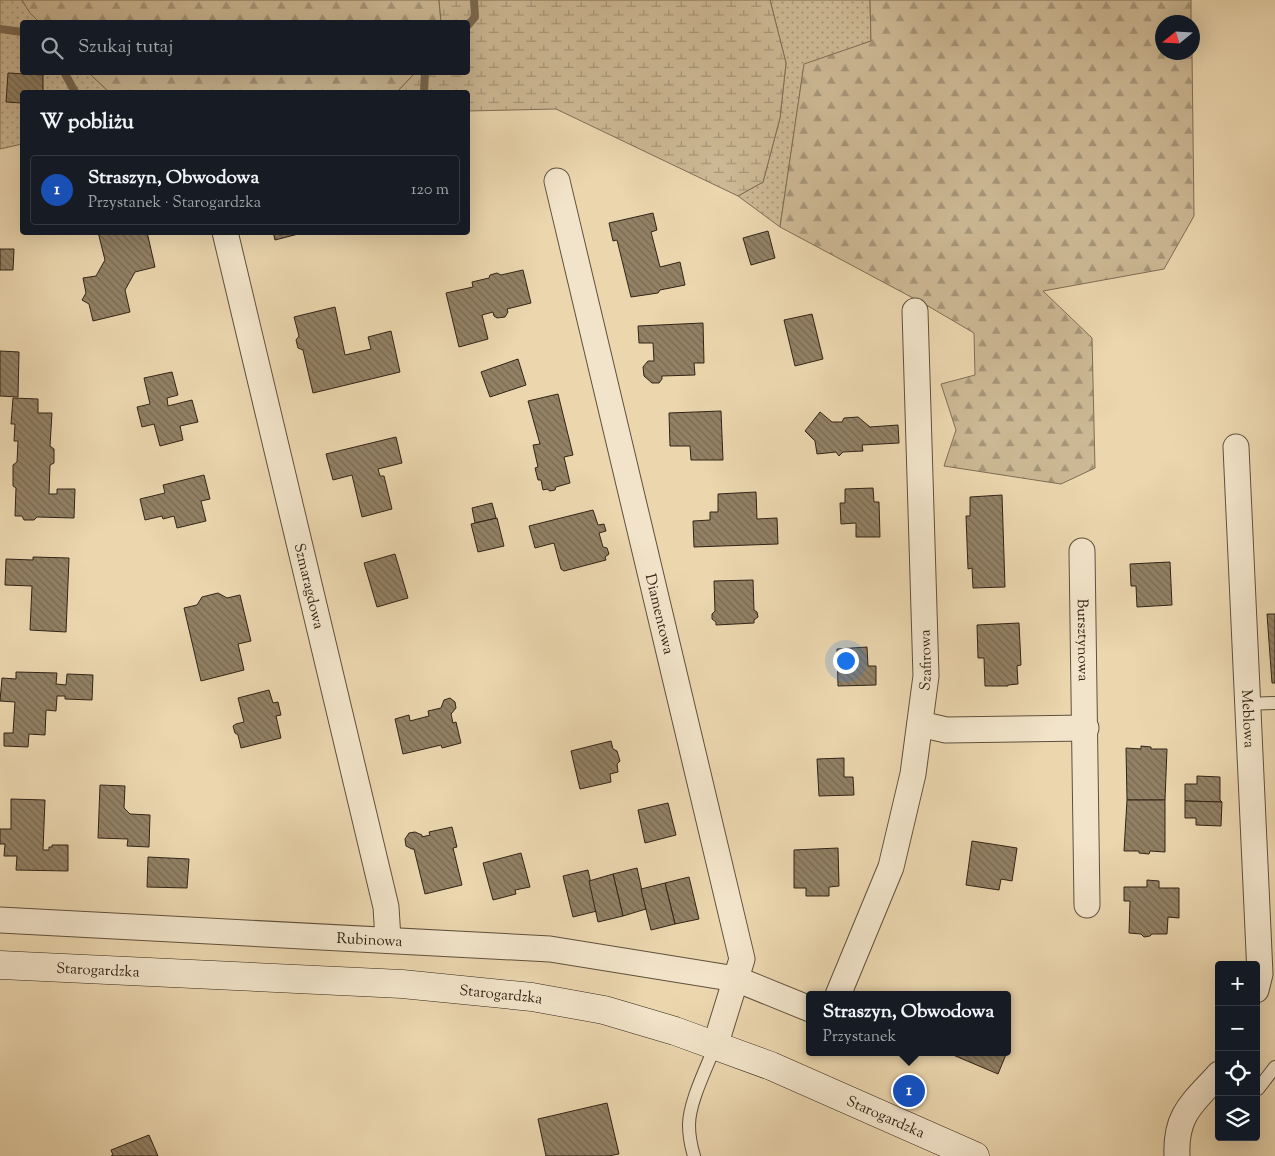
<!DOCTYPE html>
<html lang="pl">
<head>
<meta charset="utf-8">
<style>
	:root { --surface:#171b24; --page:#242831; --text:#f1f3f6; --muted:#9ea1a6; --line:#363941; --accent:#b45309 }
	body { margin:0; font-family:"Sorts Mill Goudy",serif; background:var(--page); color:var(--text) }
	.controls { position:absolute; right:15px; bottom:15px; display:grid; overflow:hidden; border-radius:5px; box-shadow:0 5px 20px #0002 }
	.controls button { width:45px; height:45px; display:grid; place-items:center; padding:0; border:0; border-bottom:1px solid var(--line); background:var(--surface); color:var(--text); font:25px sans-serif }
	.compass { position:absolute; left:1155px; top:15px; width:45px; height:45px; border-radius:50%; background:var(--surface); box-shadow:0 5px 20px #0002; rotate:252deg }
	.you { position:absolute; left:845px; top:660px; width:18px; height:18px; margin:-12px; border:4px solid #fff; border-radius:50%; background:#1a73e8; box-shadow:0 0 0 8px #1a73e833 }
	.badge { display:grid; place-items:center; width:32px; height:32px; border-radius:50%; background:var(--accent); color:#fff; font-size:16px; font-weight:700 }
	.pin { position:absolute; translate:-50% -50%; border:2px solid #fff; box-shadow:0 1px 5px #0006 }
	.popup { position:absolute; left:806px; top:991px; width:205px; height:65px; box-sizing:border-box; display:grid; place-content:center; border-radius:5px; background:var(--surface); filter:drop-shadow(0 1px 4px #0005); font-size:16px; white-space:nowrap; color:var(--muted) }
	.popup b { font-size:19px; color:var(--text) }
	.popup::after { content:''; position:absolute; left:50%; top:100%; margin-left:-10px; border:10px solid transparent; border-top-color:var(--surface) }
	.list { margin:0; padding:0; list-style:none }
	h2 { display:flex; justify-content:space-between; align-items:center; height:65px; margin:0; padding:0 20px; font-size:21px }
	h2 small { font-size:16px; font-weight:400; color:var(--muted) }
	.list li { display:grid; grid-template-columns:32px 1fr auto; gap:15px; align-items:center; box-sizing:border-box; height:70px; margin:0 10px 10px; padding:0 10px; border:1px solid var(--line); border-radius:5px }
	.list b { display:block; font-size:19px; white-space:nowrap }
	.list p { margin:0; font-size:16px; white-space:nowrap; color:var(--muted) }
	.list em { font-size:16px; font-style:normal; color:var(--muted) }
	.icon { flex:none; width:28px; height:28px; fill:none; stroke:currentColor; stroke-width:2; stroke-linecap:round; stroke-linejoin:round }
	.map { position:relative; flex:none; width:1275px; height:1156px; overflow:hidden }
	.search { position:absolute; background:var(--surface); box-shadow:0 5px 20px #0002; left:20px; top:20px; width:450px; height:55px; display:flex; align-items:center; gap:12px; box-sizing:border-box; padding:0 18px; border-radius:5px; color:var(--muted); font-size:19px }
	.panel { position:absolute; background:var(--surface); box-shadow:0 5px 20px #0002; left:20px; top:90px; width:450px; height:145px; border-radius:5px }
	.map>svg:first-child { display:block }
</style>
</head>
<body>
<div class="map">
<svg width="1275" height="1156" viewBox="0 0 1275 1156">
	<defs>
		<pattern id="grass-dots" width="8" height="8" patternUnits="userSpaceOnUse" patternTransform="scale(1.25)"><rect width="8" height="8" fill="#ccb894"/><path d="M2 2h.1M6 6h.1" fill="none" stroke="#a69578" stroke-width="1.8" stroke-linecap="round"/></pattern>
		<pattern id="forest-firs" width="22" height="20" patternUnits="userSpaceOnUse" patternTransform="scale(1.25)"><rect width="22" height="20" fill="#ccb894"/><path d="M5 1l3.5 6h-7zM16 11l3.5 6h-7z" fill="#a69578"/></pattern>
		<pattern id="wetland-marsh" width="20" height="14" patternUnits="userSpaceOnUse" patternTransform="scale(1.25)"><rect width="20" height="14" fill="#ccb894"/><path d="M1 5h8M5 5V1M11 12h8M15 12V8" fill="none" stroke="#a69578"/></pattern>
		<pattern id="building-back-hatch" width="6" height="6" patternUnits="userSpaceOnUse" patternTransform="scale(1.25)"><rect width="6" height="6" fill="#928165"/><path d="M-1 5l2 2M0 0l6 6M5-1l2 2" fill="none" stroke="#786952"/></pattern>
	</defs>
	<rect width="100%" height="100%" fill="#ebd6ae"/>
	<filter id="stains"><feTurbulence type="fractalNoise" baseFrequency=".004" numOctaves="4"/><feColorMatrix values="0 0 0 0 .2 0 0 0 0 .09 0 0 0 0 .02 0 0 0 .5 -.17"/></filter>
	<radialGradient id="worn" r=".72"><stop offset=".6" stop-color="#630" stop-opacity="0"/><stop offset="1" stop-color="#630" stop-opacity=".3"/></radialGradient>
	<g fill="url(#grass-dots)" stroke="#7f6e55">
		<path d="M 0,0 L 22,0 L 30,13 L 39,22 L 22,22 L 22,72 L 89,73 L 109,92 L 22,92 L 22,144 L 0,149 Z"/>
		<path d="M 770,0 L 870,0 L 871,41 L 804,65 L 780,227 L 738,196 L 763,182 L 780,118 L 786,63 Z"/>
	</g>
	<g fill="url(#forest-firs)" stroke="#7f6e55">
		<path d="M 22,0 L 439,0 L 441,22 L 39,22 L 30,13 Z"/>
		<path d="M 870,0 L 1191,0 L 1191,22 L 1162,22 L 1162,52 L 1192,53 L 1194,216 L 1164,269 L 1043,291 L 1092,338 L 1095,468 L 1061,484 L 944,466 L 956,430 L 941,384 L 975,375 L 974,333 L 928,306 L 780,227 L 804,64 L 871,41 Z"/>
		<path d="M 89,73 L 415,73 L 397,92 L 109,92 Z"/>
	</g>
	<path fill="url(#wetland-marsh)" stroke="#7f6e55" d="M 439,0 L 770,0 L 786,63 L 780,118 L 763,182 L 738,196 L 556,109 L 468,111 L 468,92 L 397,92 L 415,73 L 468,72 L 468,22 L 441,22 Z"/>
	<g fill="none" stroke-linecap="round" stroke-linejoin="round">
		<g stroke="#7b6a52" stroke-width="8">
			<path d="M 468,25 L 475,17 L 474,0"/>
			<path d="M 0,29 L 22,32"/>
			<path d="M 64,72 L 75,92"/>
			<path d="M 424,92 L 425,72"/>
		</g>
	</g>
	<g fill="url(#building-back-hatch)" stroke="#322416">
		<path d="M 8,73 L 43,75 L 43,92 L 22,92 L 22,103 L 6,102 Z"/>
		<path d="M 653,213 L 657,230 L 651,232 L 660,267 L 680,262 L 685,285 L 660,290 L 658,293 L 631,297 L 617,240 L 613,241 L 609,223 Z"/>
		<path d="M 768,231 L 775,258 L 751,265 L 743,238 Z"/>
		<path d="M 98,232 L 147,232 L 155,267 L 135,272 L 125,290 L 130,312 L 93,321 L 89,304 L 82,300 L 86,293 L 83,278 L 96,276 L 105,260 Z"/>
		<path d="M 273,232 L 306,232 L 275,240 Z"/>
		<path d="M 0,249 L 14,249 L 13,270 L 0,270 Z"/>
		<path d="M 523,270 L 531,303 L 507,309 L 508,312 L 505,317 L 497,318 L 494,316 L 493,312 L 482,315 L 488,339 L 459,347 L 446,293 L 473,287 L 472,282 L 489,278 L 490,275 L 497,273 L 501,275 Z"/>
		<path d="M 335,307 L 345,355 L 371,349 L 368,337 L 391,331 L 400,372 L 313,393 L 303,350 L 298,348 L 296,340 L 299,336 L 294,317 Z"/>
		<path d="M 812,314 L 823,359 L 795,366 L 784,320 Z"/>
		<path d="M 703,323 L 704,363 L 694,363 L 695,375 L 662,376 L 662,379 L 659,383 L 652,383 L 644,376 L 643,367 L 648,361 L 654,361 L 653,343 L 639,343 L 638,326 Z"/>
		<path d="M 0,351 L 19,352 L 18,397 L 0,396 Z"/>
		<path d="M 518,359 L 526,385 L 490,397 L 481,372 Z"/>
		<path d="M 172,372 L 178,395 L 167,398 L 168,406 L 192,400 L 198,422 L 180,426 L 183,440 L 160,446 L 154,424 L 142,427 L 137,407 L 150,404 L 144,378 Z"/>
		<path d="M 558,394 L 573,455 L 564,457 L 570,483 L 556,487 L 555,490 L 550,491 L 547,489 L 543,490 L 541,480 L 538,480 L 535,468 L 538,467 L 533,445 L 540,444 L 528,401 Z"/>
		<path d="M 13,398 L 38,399 L 38,413 L 52,413 L 50,446 L 54,449 L 54,463 L 50,465 L 49,494 L 57,494 L 57,489 L 75,489 L 74,518 L 37,517 L 34,520 L 24,520 L 22,516 L 15,516 L 16,488 L 13,486 L 13,465 L 17,462 L 18,441 L 14,441 L 15,424 L 11,424 Z"/>
		<path d="M 721,411 L 723,460 L 691,460 L 690,446 L 670,446 L 669,413 Z"/>
		<path d="M 820,412 L 832,422 L 842,422 L 844,418 L 858,417 L 870,427 L 898,425 L 899,443 L 862,445 L 863,451 L 843,452 L 839,456 L 836,452 L 817,454 L 815,441 L 805,431 Z"/>
		<path d="M 396,437 L 402,463 L 378,469 L 380,476 L 384,476 L 392,509 L 362,517 L 352,475 L 333,480 L 326,454 Z"/>
		<path d="M 204,475 L 210,499 L 201,501 L 206,521 L 177,528 L 174,516 L 163,519 L 162,516 L 145,520 L 140,499 L 165,493 L 163,485 Z"/>
		<path d="M 873,488 L 874,502 L 879,502 L 880,537 L 856,537 L 856,523 L 841,524 L 840,503 L 845,503 L 845,489 Z"/>
		<path d="M 756,492 L 757,519 L 777,518 L 778,544 L 694,547 L 693,521 L 710,520 L 710,512 L 718,512 L 718,494 Z"/>
		<path d="M 1002,495 L 1005,587 L 973,588 L 972,568 L 968,569 L 966,516 L 970,516 L 970,497 Z"/>
		<path d="M 492,503 L 496,518 L 475,523 L 472,508 Z"/>
		<path d="M 593,510 L 598,525 L 604,524 L 606,531 L 599,533 L 603,547 L 607,548 L 609,554 L 605,557 L 606,560 L 564,571 L 561,569 L 554,543 L 535,548 L 529,526 Z"/>
		<path d="M 497,518 L 504,546 L 478,552 L 471,524 Z"/>
		<path d="M 395,554 L 408,598 L 377,607 L 364,563 Z"/>
		<path d="M 33,557 L 69,558 L 66,632 L 30,630 L 32,586 L 5,585 L 6,559 L 33,560 Z"/>
		<path d="M 1170,562 L 1172,605 L 1137,607 L 1136,586 L 1131,586 L 1130,564 Z"/>
		<path d="M 753,580 L 754,610 L 757,612 L 758,617 L 754,620 L 754,623 L 716,625 L 716,622 L 712,619 L 712,614 L 715,611 L 714,581 Z"/>
		<path d="M 218,593 L 227,598 L 240,595 L 251,641 L 238,644 L 244,670 L 201,681 L 184,608 L 197,605 L 202,597 Z"/>
		<path d="M 1267,614 L 1275,614 L 1275,683 L 1272,683 Z"/>
		<path d="M 1019,623 L 1021,665 L 1017,666 L 1018,684 L 1008,685 L 1008,686 L 985,686 L 984,658 L 978,658 L 977,625 Z"/>
		<path d="M 867,647 L 868,666 L 876,666 L 876,685 L 838,686 L 837,649 Z"/>
		<path d="M 16,672 L 57,673 L 56,684 L 66,685 L 67,674 L 93,675 L 92,700 L 65,699 L 65,696 L 57,696 L 56,711 L 46,710 L 45,735 L 29,734 L 28,747 L 4,746 L 4,733 L 13,733 L 15,702 L 0,701 L 2,678 L 16,679 Z"/>
		<path d="M 269,690 L 273,703 L 278,702 L 281,715 L 276,716 L 281,738 L 241,748 L 238,735 L 235,733 L 233,726 L 236,724 L 244,722 L 238,698 Z"/>
		<path d="M 450,698 L 455,702 L 456,708 L 451,714 L 453,723 L 456,722 L 461,743 L 442,748 L 441,745 L 403,754 L 395,719 L 409,715 L 410,721 L 429,716 L 428,711 L 441,708 L 444,700 Z"/>
		<path d="M 611,741 L 613,749 L 617,751 L 620,761 L 617,764 L 618,772 L 610,774 L 611,782 L 580,789 L 571,751 Z"/>
		<path d="M 1141,746 L 1151,747 L 1151,749 L 1167,749 L 1165,800 L 1127,800 L 1126,748 L 1141,749 Z"/>
		<path d="M 844,758 L 844,777 L 853,777 L 854,795 L 819,796 L 817,759 Z"/>
		<path d="M 1197,776 L 1220,777 L 1220,800 L 1222,802 L 1185,801 L 1185,784 L 1197,784 Z"/>
		<path d="M 100,785 L 125,786 L 124,808 L 130,814 L 150,815 L 149,847 L 127,846 L 128,839 L 98,838 Z"/>
		<path d="M 11,799 L 45,800 L 43,850 L 49,850 L 49,847 L 52,847 L 52,845 L 68,845 L 68,871 L 16,870 L 17,856 L 4,856 L 5,844 L 0,844 L 0,829 L 11,829 Z"/>
		<path d="M 1127,800 L 1165,800 L 1165,852 L 1150,851 L 1149,854 L 1139,853 L 1139,851 L 1124,851 Z"/>
		<path d="M 1185,801 L 1222,802 L 1221,826 L 1196,825 L 1196,818 L 1185,818 Z"/>
		<path d="M 668,803 L 676,835 L 645,843 L 638,810 Z"/>
		<path d="M 452,827 L 457,847 L 453,848 L 462,885 L 425,894 L 414,849 L 412,849 L 406,846 L 405,839 L 409,833 L 415,832 L 422,835 L 422,837 L 430,835 L 429,832 Z"/>
		<path d="M 972,841 L 1017,848 L 1012,881 L 1001,879 L 999,890 L 966,885 Z"/>
		<path d="M 838,848 L 839,886 L 829,887 L 829,896 L 806,896 L 806,888 L 794,888 L 794,850 Z"/>
		<path d="M 521,853 L 530,887 L 515,890 L 516,894 L 493,900 L 483,863 Z"/>
		<path d="M 148,857 L 189,859 L 187,888 L 147,887 Z"/>
		<path d="M 637,868 L 646,909 L 623,916 L 613,874 Z"/>
		<path d="M 588,870 L 597,911 L 573,917 L 563,876 Z"/>
		<path d="M 613,874 L 623,916 L 598,922 L 589,881 Z"/>
		<path d="M 689,877 L 699,919 L 675,924 L 665,883 Z"/>
		<path d="M 1147,880 L 1159,881 L 1159,888 L 1179,888 L 1179,918 L 1168,917 L 1167,934 L 1152,934 L 1150,936 L 1144,937 L 1141,934 L 1129,933 L 1130,901 L 1124,901 L 1124,887 L 1147,887 Z"/>
		<path d="M 665,883 L 675,924 L 651,930 L 641,889 Z"/>
		<path d="M 946,1052 L 1007,1052 L 998,1074 Z"/>
		<path d="M 607,1103 L 619,1154 L 608,1156 L 546,1156 L 538,1119 Z"/>
		<path d="M 149,1135 L 158,1156 L 111,1156 L 113,1155 L 111,1150 Z"/>
	</g>
	<g fill="none" stroke-linecap="round" stroke-linejoin="round">
		<g stroke="#60503c" stroke-width="14">
			<g id="service">
				<path d="M 1247,704 L 1275,703"/>
				<path d="M 1256,1088 L 1258,1089 L 1275,1067"/>
				<path d="M 694,1156 C 691,1146 689,1136 689,1125 C 689,1102 707,1067 715,1046"/>
			</g>
		</g>
		<g stroke="#60503c" stroke-width="27">
			<g id="minor">
				<path id="s1" d="M 557,181 L 742,959 L 715,1046"/>
				<path id="s2" d="M 225,232 L 386,907 L 388,939"/>
				<path id="s3" d="M 1236,447 L 1260,974 L 1256,990"/>
				<path id="s4" d="M 1082,551 L 1087,905"/>
				<path d="M 920,724 L 946,730 L 1086,728"/>
				<path id="s5" d="M 0,920 L 550,949 L 736,979 L 810,1009"/>
				<path id="s6" d="M 838,995 L 891,867 L 913,774 L 926,676 L 915,311"/>
				<path d="M 1177,1156 C 1175,1114 1193,1103 1219,1074"/>
			</g>
		</g>
		<g stroke="#322416" stroke-width="29">
			<g id="secondary">
				<path id="s7" d="M 0,965 L 402,984 L 532,997 L 604,1010 L 675,1031 L 771,1066 L 975,1156"/>
			</g>
		</g>
		<use href="#service" stroke="#f2e4ca" stroke-width="12"/>
		<use href="#minor" stroke="#f2e4ca" stroke-width="25"/>
		<use href="#secondary" stroke="#f2e4ca" stroke-width="28"/>
	</g>
	<g text-anchor="middle" stroke-width="5" stroke-linejoin="round" paint-order="stroke">
		<g font-size="15" fill="#322416" stroke="#f2e4ca">
			<text dy="5" stroke="none"><textPath href="#s2" startOffset="364">Szmaragdowa</textPath></text>
			<text dy="5" stroke="none"><textPath href="#s1" startOffset="445">Diamentowa</textPath></text>
			<text dy="5" stroke="none"><textPath href="#s4" startOffset="89">Bursztynowa</textPath></text>
			<text dy="5" stroke="none"><textPath href="#s6" startOffset="349">Szafirowa</textPath></text>
			<text dy="5" stroke="none"><textPath href="#s3" startOffset="272">Meblowa</textPath></text>
			<text dy="5" stroke="none"><textPath href="#s5" startOffset="370">Rubinowa</textPath></text>
			<text dy="5" stroke="none"><textPath href="#s7" startOffset="98">Starogardzka</textPath></text>
			<text dy="5" stroke="none"><textPath href="#s7" startOffset="502">Starogardzka</textPath></text>
			<text dy="5" stroke="none"><textPath href="#s7" startOffset="908">Starogardzka</textPath></text>
		</g>
	</g>
	<rect width="100%" height="100%" filter="url(#stains)"/>
	<rect width="100%" height="100%" fill="url(#worn)"/>
</svg>
<div class="controls">
<button>+</button>
<button>−</button>
<button><svg class="icon" aria-label="locate" viewBox="0 0 24 24"><circle cx="12" cy="12" r="6"/><path d="M12 2v4M12 18v4M2 12h4M18 12h4"/></svg></button>
<button><svg class="icon" aria-label="layers" viewBox="0 0 24 24"><path d="M12 4l9 5-9 5-9-5zM3 14l9 5 9-5"/></svg></button>
</div>
<svg class="compass" viewBox="-18 -18 36 36"><path d="M0-13l5 13h-10z" fill="#e53935"/><path d="M0 13l5-13h-10z" fill="#9ea1a6"/></svg>
<div class="you"></div>
<div class="pin badge" style="left:909px;top:1091px;background:#1a4fb4">1</div>
<div class="popup"><b>Straszyn, Obwodowa</b>Przystanek</div>
<div class="search"><svg class="icon" aria-label="search" viewBox="0 0 24 24"><circle cx="10" cy="10" r="6"/><path d="M15 15l6 6"/></svg>Szukaj tutaj</div>
<section class="panel">
<h2>W pobliżu<small></small></h2>
<ul class="list">
<li><span class="badge" style="background:#1a4fb4">1</span><div><b>Straszyn, Obwodowa</b><p>Przystanek · Starogardzka</p></div><em>120 m</em></li>
</ul>
</section>
</div>
</body>
</html>
